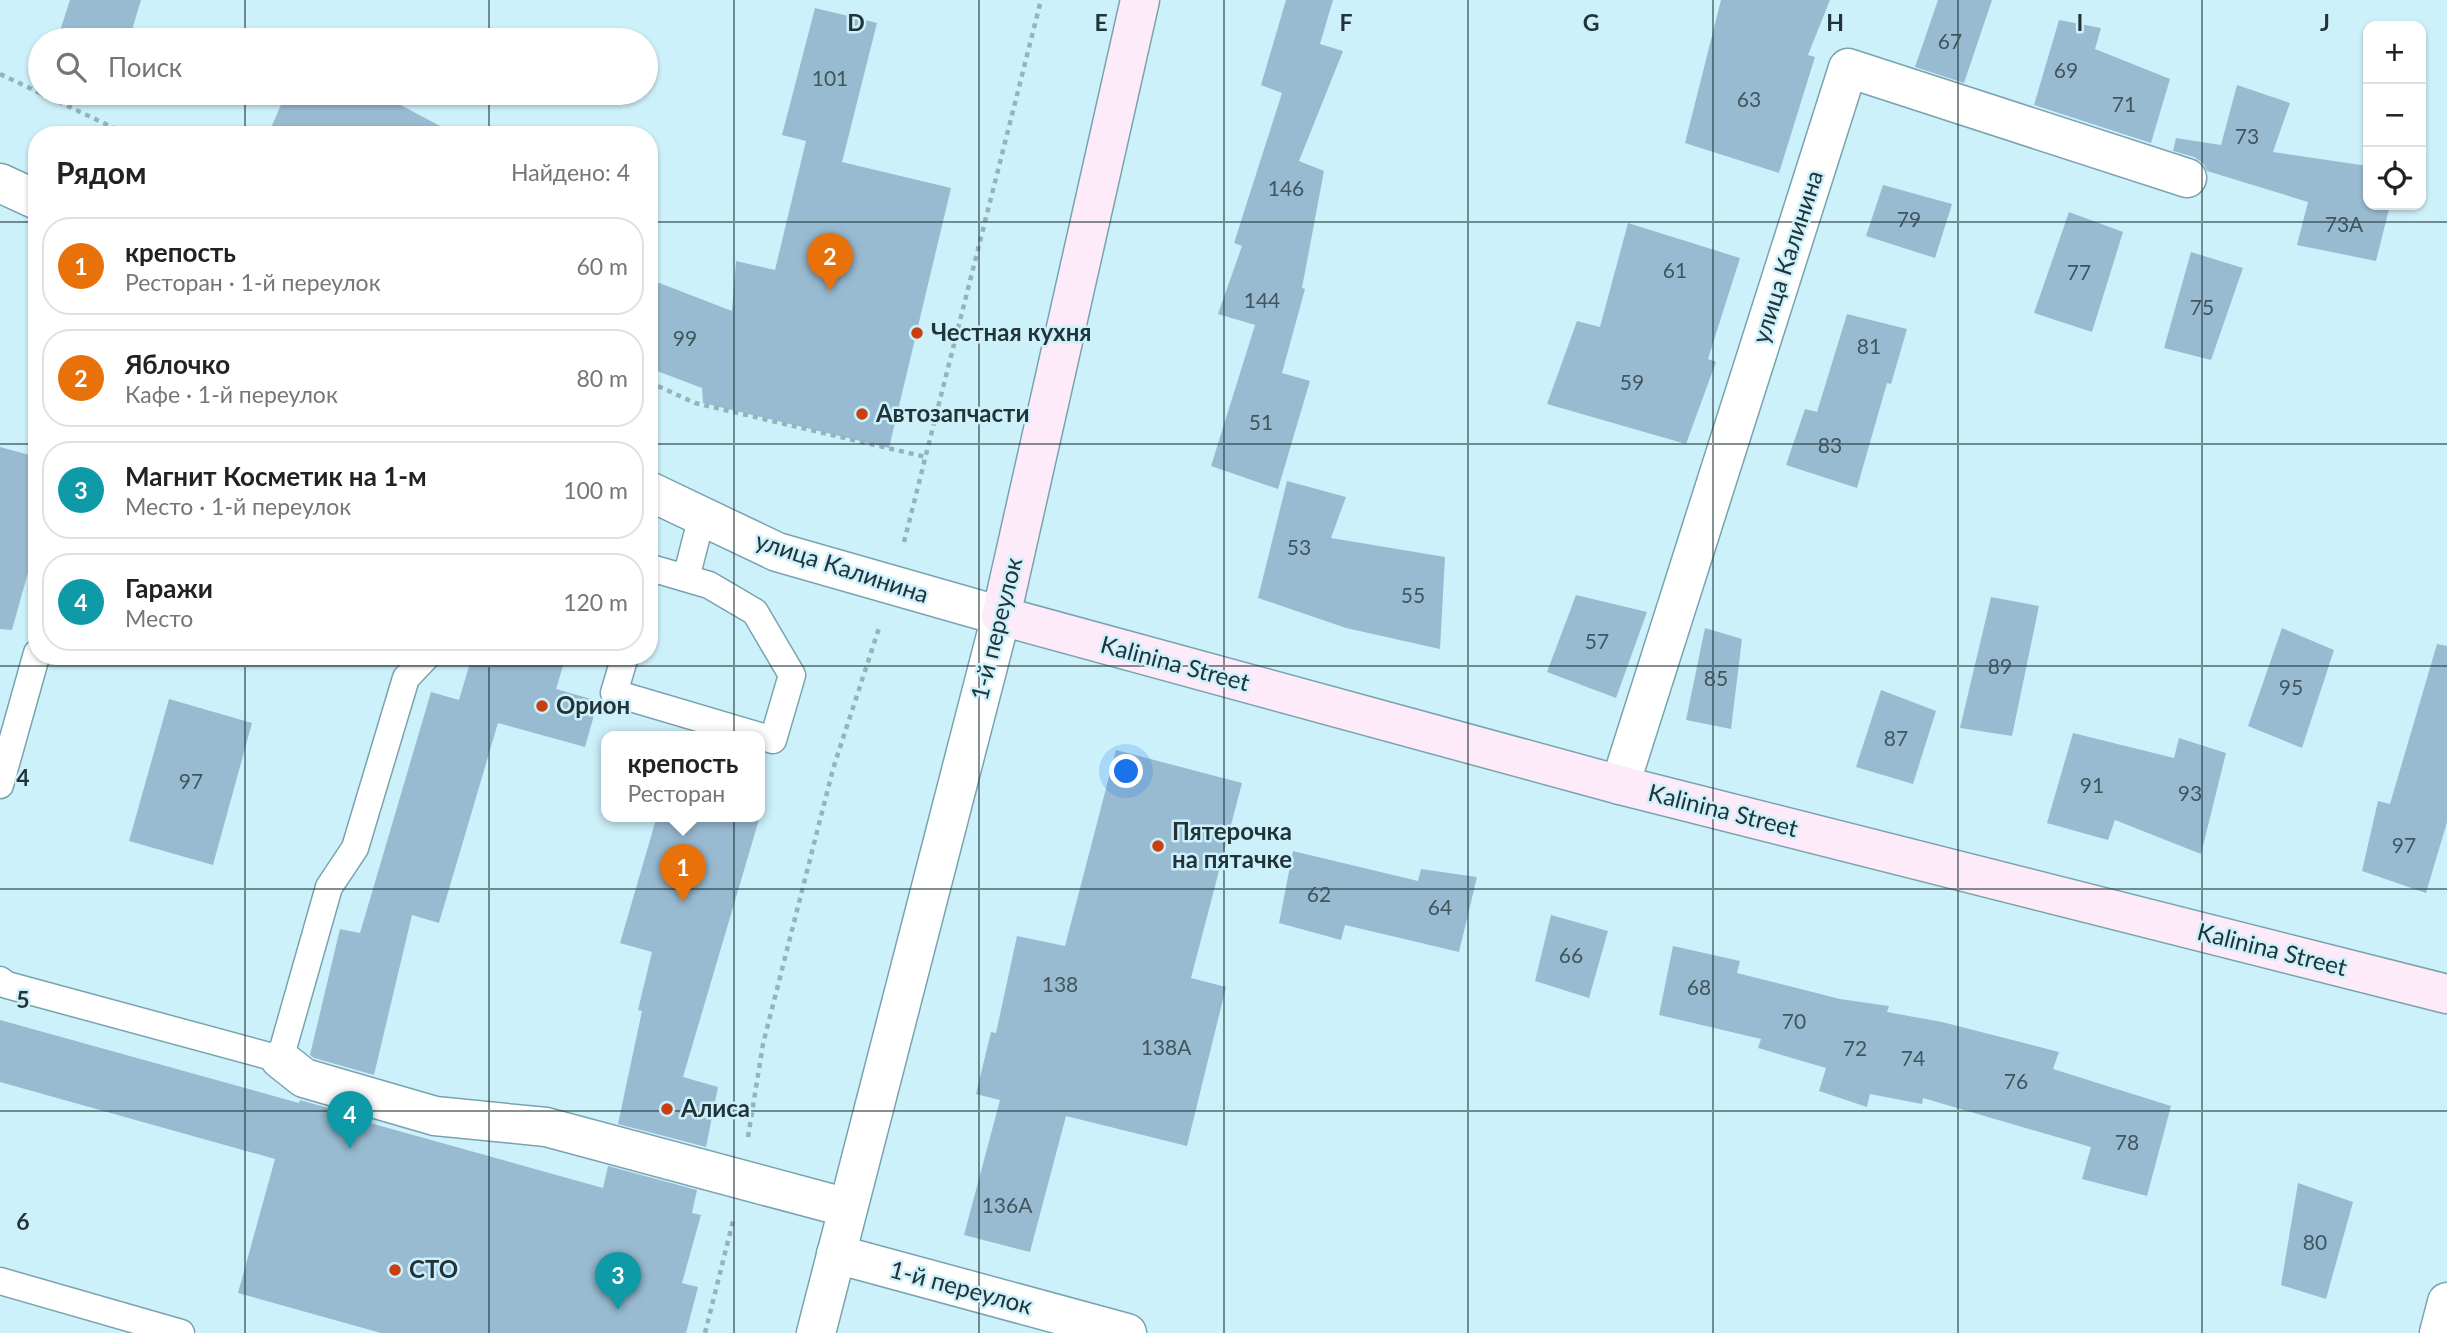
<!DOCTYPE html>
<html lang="ru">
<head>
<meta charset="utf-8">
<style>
	:root { --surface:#fff; --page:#f6f6f6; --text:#222; --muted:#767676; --line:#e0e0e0; --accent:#ea580c }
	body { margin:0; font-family:Lato,sans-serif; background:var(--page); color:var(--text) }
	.controls { position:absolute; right:21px; top:21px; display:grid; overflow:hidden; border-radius:14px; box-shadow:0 2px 5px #0004 }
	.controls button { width:63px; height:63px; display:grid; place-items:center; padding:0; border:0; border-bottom:2px solid var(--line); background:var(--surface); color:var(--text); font:35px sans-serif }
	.you { position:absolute; left:1127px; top:772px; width:24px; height:24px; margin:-18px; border:5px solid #fff; border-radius:50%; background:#1a73e8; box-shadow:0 0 0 10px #1a73e833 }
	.badge { display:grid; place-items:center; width:46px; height:46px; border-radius:50%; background:var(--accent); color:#fff; font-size:23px; font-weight:700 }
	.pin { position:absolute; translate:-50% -58px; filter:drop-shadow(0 2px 4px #0008) }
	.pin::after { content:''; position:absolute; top:37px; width:24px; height:21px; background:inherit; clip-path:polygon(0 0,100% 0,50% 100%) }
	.popup { position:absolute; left:601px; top:731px; width:164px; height:91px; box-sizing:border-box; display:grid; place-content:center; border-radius:14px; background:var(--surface); filter:drop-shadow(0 2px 5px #0005); font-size:23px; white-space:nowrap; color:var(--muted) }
	.popup b { font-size:26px; color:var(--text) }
	.popup::after { content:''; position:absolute; left:50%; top:100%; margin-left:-14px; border:14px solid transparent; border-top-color:var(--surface) }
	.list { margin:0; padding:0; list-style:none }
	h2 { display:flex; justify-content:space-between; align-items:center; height:91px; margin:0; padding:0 28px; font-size:30px }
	h2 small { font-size:23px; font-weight:400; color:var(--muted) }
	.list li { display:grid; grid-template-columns:46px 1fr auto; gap:21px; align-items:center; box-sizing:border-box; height:98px; margin:0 14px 14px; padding:0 14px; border:2px solid var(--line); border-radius:28px }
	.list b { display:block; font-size:26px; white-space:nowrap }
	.list p { margin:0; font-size:23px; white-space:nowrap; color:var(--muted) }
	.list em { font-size:23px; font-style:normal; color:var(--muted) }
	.icon { flex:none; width:38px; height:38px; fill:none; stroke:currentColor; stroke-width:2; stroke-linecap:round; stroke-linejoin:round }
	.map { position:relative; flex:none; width:2447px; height:1333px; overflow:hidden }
	.search { position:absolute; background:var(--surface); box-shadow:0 2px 5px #0004; left:28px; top:28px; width:630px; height:77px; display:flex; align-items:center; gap:18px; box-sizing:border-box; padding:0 24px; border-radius:38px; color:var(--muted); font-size:26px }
	.panel { position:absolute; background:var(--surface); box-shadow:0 2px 5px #0004; left:28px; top:126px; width:630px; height:539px; border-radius:28px }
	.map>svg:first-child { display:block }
</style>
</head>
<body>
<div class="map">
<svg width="2447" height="1333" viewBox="0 0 2447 1333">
	<rect width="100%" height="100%" fill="#cdf1fb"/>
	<g fill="#99bbd2">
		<path d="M 70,0 L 141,0 L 129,40 L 57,40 Z"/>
		<path d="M 1286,0 L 1333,0 L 1320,44 L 1343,51 L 1299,161 L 1324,171 L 1302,288 L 1305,289 L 1282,373 L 1310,381 L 1278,489 L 1211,466 L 1255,325 L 1218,314 L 1242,246 L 1234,243 L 1282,93 L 1261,85 Z"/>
		<path d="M 1721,0 L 1830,0 L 1808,55 L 1815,57 L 1779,173 L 1685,143 Z"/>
		<path d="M 1938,0 L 1992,0 L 1964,83 L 1915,67 Z"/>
		<path d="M 815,8 L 877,23 L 842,162 L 951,188 L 889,448 L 703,403 L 702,388 L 649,368 L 649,279 L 732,311 L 736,261 L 775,270 L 806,141 L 782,135 Z"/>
		<path d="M 2059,20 L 2101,28 L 2095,49 L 2170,79 L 2151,143 L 2034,105 Z"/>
		<path d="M 2237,85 L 2290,103 L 2273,152 L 2368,166 L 2368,205 L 2390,205 L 2376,261 L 2297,245 L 2308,202 L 2207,171 L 2203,163 L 2194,157 L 2173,151 L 2176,138 L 2221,145 Z"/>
		<path d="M 286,93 L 378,93 L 457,135 L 268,135 Z"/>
		<path d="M 1883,185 L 1952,204 L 1935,258 L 1866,236 Z"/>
		<path d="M 2069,212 L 2123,232 L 2092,332 L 2034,313 Z"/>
		<path d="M 1628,223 L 1740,258 L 1708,359 L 1716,362 L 1686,444 L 1547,404 L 1577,321 L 1600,327 Z"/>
		<path d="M 2191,252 L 2243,268 L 2211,360 L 2164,348 Z"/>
		<path d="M 1847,314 L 1907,329 L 1891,384 L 1887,383 L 1857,488 L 1786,465 L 1805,409 L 1817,412 Z"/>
		<path d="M 0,447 L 37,457 L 37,540 L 12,630 L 0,629 Z"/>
		<path d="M 1287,481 L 1346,497 L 1331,538 L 1445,557 L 1440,649 L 1346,628 L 1258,598 Z"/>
		<path d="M 1576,595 L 1647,612 L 1616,698 L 1547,672 Z"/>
		<path d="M 1991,597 L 2039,606 L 2012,736 L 1960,728 Z"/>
		<path d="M 1705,628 L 1742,639 L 1731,729 L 1686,720 Z"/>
		<path d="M 2282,628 L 2334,650 L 2302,748 L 2248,726 Z"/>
		<path d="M 2437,644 L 2447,646 L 2447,822 L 2426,893 L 2362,871 L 2378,801 L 2390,804 Z"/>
		<path d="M 472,656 L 566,656 L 556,689 L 598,701 L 585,747 L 498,723 L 439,923 L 412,915 L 374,1075 L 314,1058 L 310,1055 L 340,929 L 360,933 L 431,692 L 459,700 Z"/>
		<path d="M 1881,690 L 1936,711 L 1913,784 L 1856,767 Z"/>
		<path d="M 169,699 L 252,723 L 213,865 L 129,841 Z"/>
		<path d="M 2073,733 L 2174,758 L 2179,738 L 2226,753 L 2201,854 L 2115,820 L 2108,840 L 2047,823 Z"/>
		<path d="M 1116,750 L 1242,783 L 1191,978 L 1226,987 L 1187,1146 L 1066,1116 L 1030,1252 L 964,1235 L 1000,1100 L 976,1094 L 991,1032 L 996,1033 L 1017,936 L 1065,946 Z"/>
		<path d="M 657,816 L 760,816 L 683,1077 L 718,1087 L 706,1147 L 618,1124 L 642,1011 L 638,1010 L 652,952 L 620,943 Z"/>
		<path d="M 1293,851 L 1418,881 L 1421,869 L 1477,877 L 1459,952 L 1345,925 L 1341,940 L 1279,923 Z"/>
		<path d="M 1551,915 L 1608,931 L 1589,998 L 1535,981 Z"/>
		<path d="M 1673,946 L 1740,961 L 1737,973 L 1840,999 L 1889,1006 L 1887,1012 L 1942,1022 L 2059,1052 L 2053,1069 L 2171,1106 L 2147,1196 L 2082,1179 L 2091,1147 L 1923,1098 L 1922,1104 L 1870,1094 L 1867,1107 L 1819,1091 L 1826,1068 L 1758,1048 L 1761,1039 L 1659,1015 Z"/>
		<path d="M 0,1020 L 299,1103 L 300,1100 L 363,1118 L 363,1121 L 603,1188 L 608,1166 L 697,1190 L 692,1213 L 701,1215 L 682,1283 L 698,1287 L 686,1333 L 381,1333 L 238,1293 L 275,1159 L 0,1082 Z"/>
		<path d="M 2298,1183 L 2353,1202 L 2326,1299 L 2281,1285 Z"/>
	</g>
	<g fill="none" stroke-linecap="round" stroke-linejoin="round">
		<g stroke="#78a3af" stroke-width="29">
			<g id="service">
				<path d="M 686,578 L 702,516"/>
				<path d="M 625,656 L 614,693 L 773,740 L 792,675 L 755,612 L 709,585 L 651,568 L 649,573"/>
				<path d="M 0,785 L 37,653"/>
				<path d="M 0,980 L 7,985 L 280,1059 L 329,887 L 355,848 L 406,678 L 427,656"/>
				<path d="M 0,1281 L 181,1333"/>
			</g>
		</g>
		<g stroke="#78a3af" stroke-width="41">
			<g id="minor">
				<path d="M 0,183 L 37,200"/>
				<path d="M 649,491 L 777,552 L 1001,616 L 816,1333"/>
				<path d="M 1620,785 L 1848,68 L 2187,178"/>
				<path d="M 280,1059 L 304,1078 L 435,1116 L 546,1127 L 848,1208"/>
				<path d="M 836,1254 L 1127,1333"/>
				<path d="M 2439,1333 L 2447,1302"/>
			</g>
		</g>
		<g stroke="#78a3af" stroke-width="41">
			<path id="secondary" d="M 1140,0 L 1001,616 L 1620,785 L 2447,994"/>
		</g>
		<g stroke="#95b3bb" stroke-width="4.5" stroke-dasharray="5 5" stroke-linecap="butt">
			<path d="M 0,74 L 40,93"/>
			<path d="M 40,93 L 129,135"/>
			<path d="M 649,382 L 695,403 L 926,457"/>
			<path d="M 904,542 L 1041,0"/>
			<path d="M 748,1137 L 763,1044 L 833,769 L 879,628"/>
			<path d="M 705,1333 L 733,1221"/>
		</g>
		<use href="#service" stroke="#fff" stroke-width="26"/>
		<use href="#minor" stroke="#fff" stroke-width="38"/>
		<use href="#secondary" stroke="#feebf9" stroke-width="38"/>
	</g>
	<path fill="none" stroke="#223439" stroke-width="2" stroke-opacity="0.55" d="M 245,0 L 245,40M 489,0 L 489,40M 734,0 L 734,1333M 979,0 L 979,1333M 1224,0 L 1224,1333M 1468,0 L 1468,1333M 1713,0 L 1713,1333M 1958,0 L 1958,1333M 2202,0 L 2202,1333M 245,93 L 245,135M 489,93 L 489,135M 0,222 L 37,222M 649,222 L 2447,222M 0,444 L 37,444M 649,444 L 2447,444M 245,656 L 245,1333M 489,656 L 489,1333M 0,666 L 2447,666M 0,889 L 2447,889M 0,1111 L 2447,1111"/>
	<g fill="#c8400f" stroke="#cdf1fb" stroke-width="2.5">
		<circle cx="917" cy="333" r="7"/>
		<circle cx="862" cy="414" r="7"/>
		<circle cx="542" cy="706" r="7"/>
		<circle cx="1158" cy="846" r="7"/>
		<circle cx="667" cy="1109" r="7"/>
		<circle cx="395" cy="1270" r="7"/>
	</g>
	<g text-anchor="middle" stroke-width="5" stroke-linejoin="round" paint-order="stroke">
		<g font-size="21" fill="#40565f">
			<text x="1950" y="49">67</text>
			<text x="2066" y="78">69</text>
			<text x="830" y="86">101</text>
			<text x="1749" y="107">63</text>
			<text x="2124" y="112">71</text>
			<text x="2247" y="144">73</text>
			<text x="1286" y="196">146</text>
			<text x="1909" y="227">79</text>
			<text x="2344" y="232">73А</text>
			<text x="1675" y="278">61</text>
			<text x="2079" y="280">77</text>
			<text x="1262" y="308">144</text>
			<text x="2202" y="315">75</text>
			<text x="685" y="346">99</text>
			<text x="1869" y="354">81</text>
			<text x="1632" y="390">59</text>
			<text x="1261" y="430">51</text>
			<text x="1830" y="453">83</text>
			<text x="1299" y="555">53</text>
			<text x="1413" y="603">55</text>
			<text x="1597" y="649">57</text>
			<text x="2000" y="674">89</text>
			<text x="1716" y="686">85</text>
			<text x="2291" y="695">95</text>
			<text x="1896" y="746">87</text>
			<text x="191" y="789">97</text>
			<text x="2092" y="793">91</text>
			<text x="2190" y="801">93</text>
			<text x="2404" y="853">97</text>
			<text x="1319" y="902">62</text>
			<text x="1440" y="915">64</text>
			<text x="1571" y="963">66</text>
			<text x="1060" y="992">138</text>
			<text x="1699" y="995">68</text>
			<text x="1794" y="1029">70</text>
			<text x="1166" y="1055">138А</text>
			<text x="1855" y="1056">72</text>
			<text x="1913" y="1066">74</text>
			<text x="2016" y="1089">76</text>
			<text x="2127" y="1150">78</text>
			<text x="1007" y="1213">136А</text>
			<text x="2315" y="1250">80</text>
		</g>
		<g font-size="24" fill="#223439" stroke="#cdf1fb">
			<text transform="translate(1788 257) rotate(-72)" y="8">улица Калинина</text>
			<text transform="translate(842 568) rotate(18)" y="8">улица Калинина</text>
			<text transform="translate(997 629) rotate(-76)" y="8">1-й переулок</text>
			<text transform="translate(1175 664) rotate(15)" y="8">Kalinina Street</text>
			<text transform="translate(1723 811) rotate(14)" y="8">Kalinina Street</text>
			<text transform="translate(2272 950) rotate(14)" y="8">Kalinina Street</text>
			<text transform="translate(961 1288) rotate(15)" y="8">1-й переулок</text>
		</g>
		<g font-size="24" font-weight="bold" fill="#223439" stroke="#cdf1fb" text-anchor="start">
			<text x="931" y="341">Честная кухня</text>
			<text x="876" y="422">Автозапчасти</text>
			<text x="556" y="714">Орион</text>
			<text x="1172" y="840">Пятерочка<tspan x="1172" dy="28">на пятачке</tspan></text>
			<text x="681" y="1117">Алиса</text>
			<text x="409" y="1278">СТО</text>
		</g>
	</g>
	<g font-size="23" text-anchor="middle" font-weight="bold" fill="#223439" stroke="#cdf1fb" stroke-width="5" stroke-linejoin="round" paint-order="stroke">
		<text x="856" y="31">D</text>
		<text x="1101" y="31">E</text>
		<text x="1346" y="31">F</text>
		<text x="1591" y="31">G</text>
		<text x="1835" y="31">H</text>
		<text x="2080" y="31">I</text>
		<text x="2325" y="31">J</text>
		<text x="23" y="786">4</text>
		<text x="23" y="1008">5</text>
		<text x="23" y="1230">6</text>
	</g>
</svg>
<div class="controls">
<button>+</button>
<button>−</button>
<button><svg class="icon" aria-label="locate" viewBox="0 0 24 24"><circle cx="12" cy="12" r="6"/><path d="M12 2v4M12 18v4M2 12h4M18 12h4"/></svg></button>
</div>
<div class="you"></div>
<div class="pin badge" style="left:683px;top:902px;background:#e8710a">1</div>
<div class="popup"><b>крепость</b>Ресторан</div>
<div class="pin badge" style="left:830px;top:291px;background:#e8710a">2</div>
<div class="pin badge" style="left:618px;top:1310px;background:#0f9aa8">3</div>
<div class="pin badge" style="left:350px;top:1149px;background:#0f9aa8">4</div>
<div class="search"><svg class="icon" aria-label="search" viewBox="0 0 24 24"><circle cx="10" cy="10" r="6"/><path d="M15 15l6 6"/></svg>Поиск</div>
<section class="panel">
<h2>Рядом<small>Найдено: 4</small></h2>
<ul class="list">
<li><span class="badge" style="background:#e8710a">1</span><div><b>крепость</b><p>Ресторан · 1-й переулок</p></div><em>60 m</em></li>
<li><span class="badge" style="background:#e8710a">2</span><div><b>Яблочко</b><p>Кафе · 1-й переулок</p></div><em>80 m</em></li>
<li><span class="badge" style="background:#0f9aa8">3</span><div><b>Магнит Косметик на 1-м</b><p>Место · 1-й переулок</p></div><em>100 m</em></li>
<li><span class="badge" style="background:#0f9aa8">4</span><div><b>Гаражи</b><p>Место</p></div><em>120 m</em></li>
</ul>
</section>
</div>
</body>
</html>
